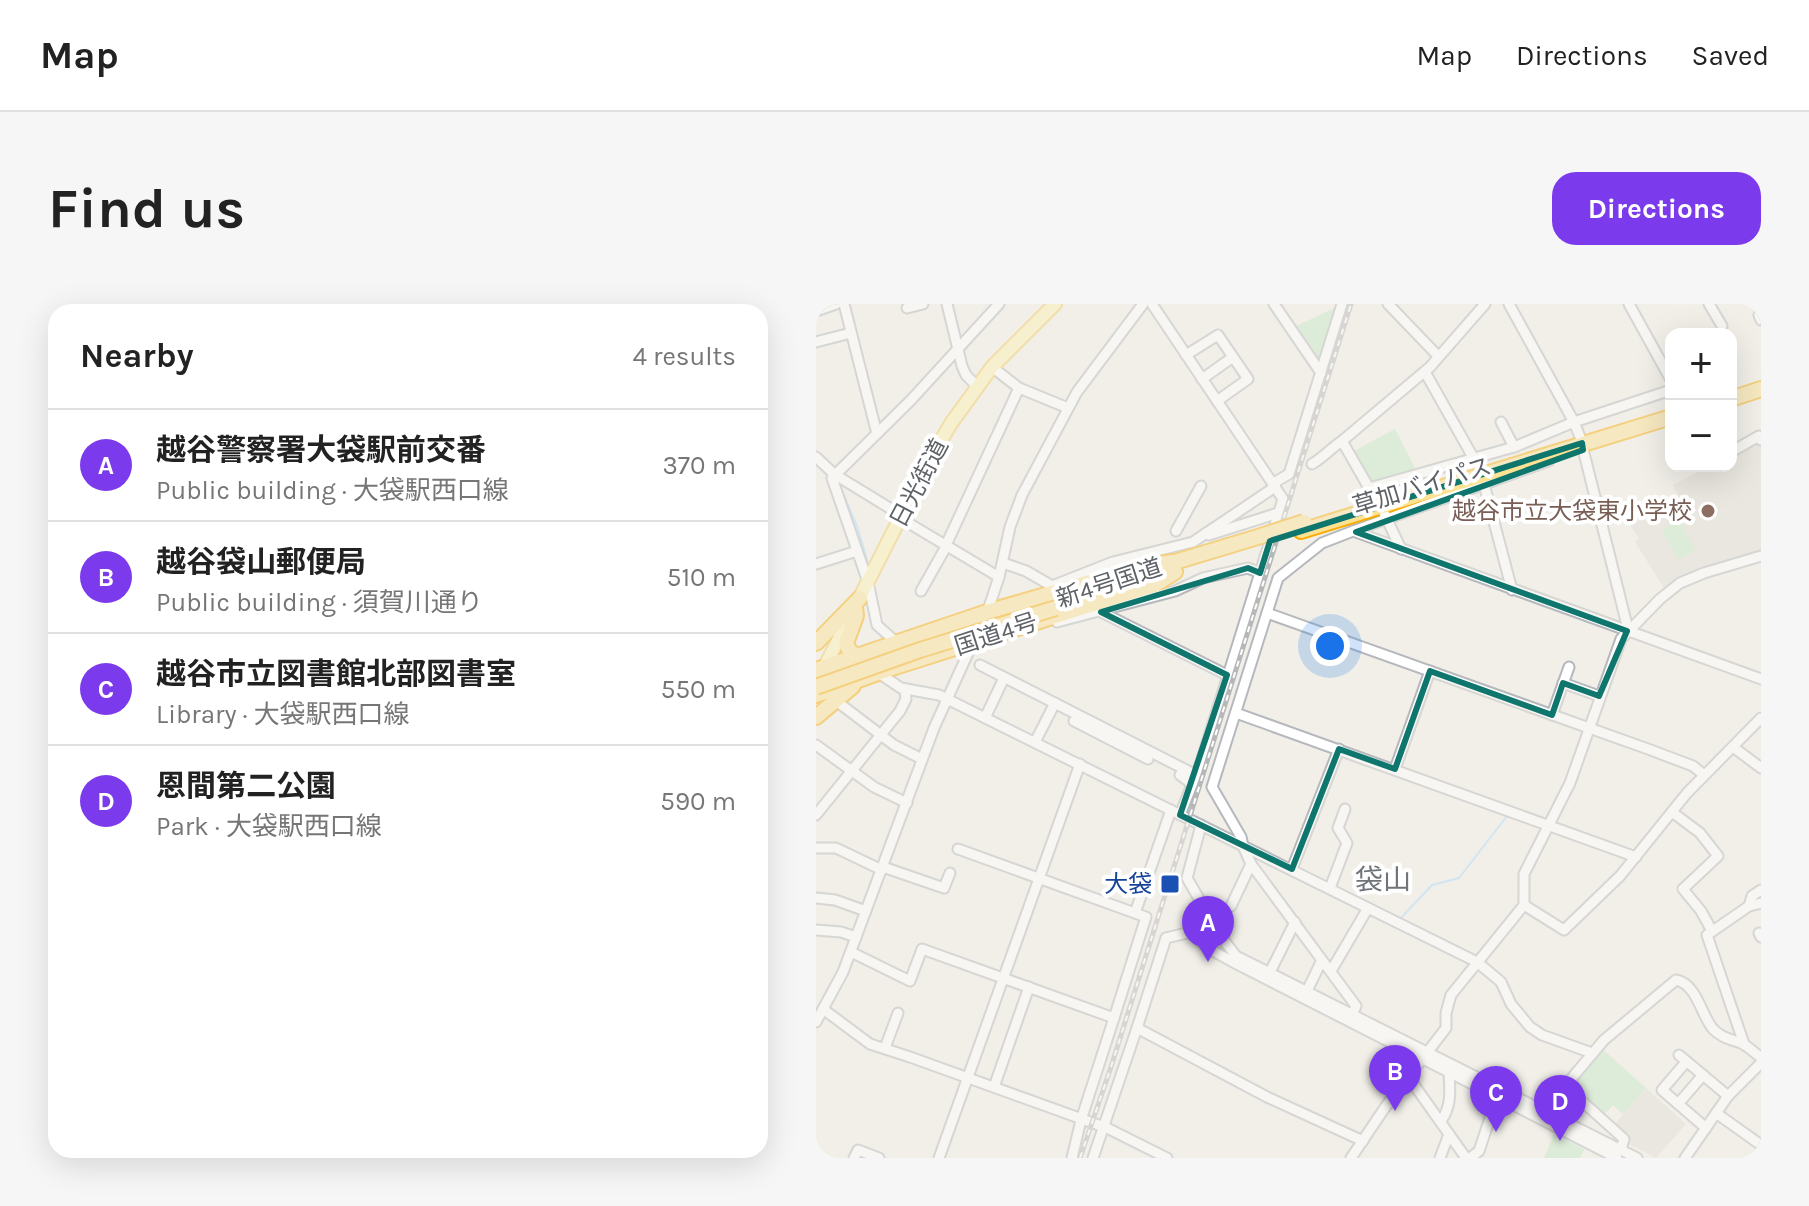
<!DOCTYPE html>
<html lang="en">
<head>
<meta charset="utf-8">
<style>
	:root { --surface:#fff; --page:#f6f6f6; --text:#222; --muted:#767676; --line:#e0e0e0; --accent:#7c3aed }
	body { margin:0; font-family:Karla,"Noto Sans JP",sans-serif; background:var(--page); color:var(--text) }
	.controls { position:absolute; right:24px; top:24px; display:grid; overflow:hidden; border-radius:16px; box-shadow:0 8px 32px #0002 }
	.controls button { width:72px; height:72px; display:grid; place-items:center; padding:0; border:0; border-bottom:2px solid var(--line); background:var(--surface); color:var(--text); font:40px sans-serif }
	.you { position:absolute; left:514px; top:342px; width:28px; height:28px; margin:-20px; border:6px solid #fff; border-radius:50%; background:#1a73e8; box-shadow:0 0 0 12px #1a73e833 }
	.badge { display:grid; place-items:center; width:52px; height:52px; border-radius:50%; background:var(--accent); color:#fff; font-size:26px; font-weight:700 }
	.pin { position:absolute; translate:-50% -66px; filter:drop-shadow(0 2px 4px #0008) }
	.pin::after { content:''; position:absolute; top:42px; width:28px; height:24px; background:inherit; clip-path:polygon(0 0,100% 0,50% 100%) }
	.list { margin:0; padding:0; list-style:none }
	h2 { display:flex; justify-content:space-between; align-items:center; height:104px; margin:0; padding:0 32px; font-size:34px }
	h2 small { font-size:26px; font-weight:400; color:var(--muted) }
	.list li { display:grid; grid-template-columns:52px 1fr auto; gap:24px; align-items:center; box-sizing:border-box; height:112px; padding:0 32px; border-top:2px solid var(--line) }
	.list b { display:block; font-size:30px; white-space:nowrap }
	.list p { margin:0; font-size:26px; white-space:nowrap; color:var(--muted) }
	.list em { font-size:26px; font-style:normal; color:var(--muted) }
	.map { position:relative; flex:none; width:945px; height:854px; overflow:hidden; border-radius:24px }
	header { display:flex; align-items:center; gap:48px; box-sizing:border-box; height:112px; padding:0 40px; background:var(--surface); border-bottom:2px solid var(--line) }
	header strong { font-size:38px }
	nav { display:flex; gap:44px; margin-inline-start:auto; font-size:28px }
	.intro { display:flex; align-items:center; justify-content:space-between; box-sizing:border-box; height:192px; padding:0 48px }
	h1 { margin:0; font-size:56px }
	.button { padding:20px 36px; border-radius:24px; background:var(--accent); color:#fff; font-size:28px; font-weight:700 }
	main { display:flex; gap:48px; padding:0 48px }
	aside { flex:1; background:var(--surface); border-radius:24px; box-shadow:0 8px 32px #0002 }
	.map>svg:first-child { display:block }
</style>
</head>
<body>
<header>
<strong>Map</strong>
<nav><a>Map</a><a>Directions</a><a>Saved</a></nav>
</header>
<div class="intro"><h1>Find us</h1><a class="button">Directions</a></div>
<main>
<aside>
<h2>Nearby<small>4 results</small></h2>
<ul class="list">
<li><span class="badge">A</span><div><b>越谷警察署大袋駅前交番</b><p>Public building · 大袋駅西口線</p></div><em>370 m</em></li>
<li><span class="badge">B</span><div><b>越谷袋山郵便局</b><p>Public building · 須賀川通り</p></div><em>510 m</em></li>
<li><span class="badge">C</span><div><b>越谷市立図書館北部図書室</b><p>Library · 大袋駅西口線</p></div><em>550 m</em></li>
<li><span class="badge">D</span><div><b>恩間第二公園</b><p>Park · 大袋駅西口線</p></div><em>590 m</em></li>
</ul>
</aside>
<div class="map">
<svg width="945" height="854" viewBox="0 0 945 854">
	<rect width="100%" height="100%" fill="#f1efe8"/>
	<g fill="#e1ded6">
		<path d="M 943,136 L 945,141 L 945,250 L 850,287 L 819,238 L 823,235 L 814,221 L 863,194 L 857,181 L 894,162 L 915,162 L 915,151 Z"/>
		<path d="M 830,784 L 870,820 L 840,854 L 813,840 L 815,835 L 798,821 Z"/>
	</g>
	<g fill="#c5e8c5">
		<path d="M 523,2 L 505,63 L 478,23 Z"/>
		<path d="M 579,125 L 601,168 L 555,180 L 536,148 Z"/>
		<path d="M 863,216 L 880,246 L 863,256 L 846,226 Z"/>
		<path d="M 784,743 L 830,784 L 807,810 L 797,801 L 787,812 L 754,784 L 753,778 Z"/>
		<path d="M 738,830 L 768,845 L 764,854 L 728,854 Z"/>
	</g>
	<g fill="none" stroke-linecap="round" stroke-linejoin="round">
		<g stroke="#aadaff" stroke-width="2">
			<path d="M 25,185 L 41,222 L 52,259"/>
			<path d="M 584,615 L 616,581 L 643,574 L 691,512"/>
		</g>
		<g stroke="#b5b8bc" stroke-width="13">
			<g id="minor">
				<path d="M 28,0 L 61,130"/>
				<path d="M 131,0 L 146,62 L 150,71 L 161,82"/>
				<path d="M 336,0 L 467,195 L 385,458 L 364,511"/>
				<path d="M 458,0 L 505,69"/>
				<path d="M 572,0 L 622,52"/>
				<path d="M 669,0 L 614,63 L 526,137 L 553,184 L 698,143 L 758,118 L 855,86"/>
				<path d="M 693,0 L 758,118 L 764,133 L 812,325"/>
				<path d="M 813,0 L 855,76"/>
				<path d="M 893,0 L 906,22"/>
				<path d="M 91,4 L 107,0"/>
				<path d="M 0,7 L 20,0"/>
				<path d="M 945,10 L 943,11 L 945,16"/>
				<path d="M 0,38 L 35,29"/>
				<path d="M 370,51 L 402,31 L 432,75 L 401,97"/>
				<path d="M 176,63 L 203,84 L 252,104"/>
				<path d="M 609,68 L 658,155"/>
				<path d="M 386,75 L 417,53"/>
				<path d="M 685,118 L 698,143"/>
				<path d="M 915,148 L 943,132 L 945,136"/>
				<path d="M 0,153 L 18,170 L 85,211"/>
				<path d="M 496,160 C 508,153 515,144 526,137"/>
				<path d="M 668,180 L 696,286"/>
				<path d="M 568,209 L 585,245"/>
				<path d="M 84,214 L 183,273"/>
				<path d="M 360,227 L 385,182"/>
				<path d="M 537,227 L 733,157"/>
				<path d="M 390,229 L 393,231 L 462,209"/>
				<path d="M 130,241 L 203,84"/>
				<path d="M 187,259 L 210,267 L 236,282 L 297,258 L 377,238 L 456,185 L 461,177 L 473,170 L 526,0"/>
				<path d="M 0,260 L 41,247"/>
				<path d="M 105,287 L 131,241"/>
				<path d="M 285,308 L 411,371"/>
				<path d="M 451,309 L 832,445 L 877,462 L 888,471"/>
				<path d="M 241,318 L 359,287 L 387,274 L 432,264 L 444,269"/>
				<path d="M 80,338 L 61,321 L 52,278 L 16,174 L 95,96 L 183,0"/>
				<path d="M 164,361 L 380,471"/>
				<path d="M 61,368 L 85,384 L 123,391 L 427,542 L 435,560 L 540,702 L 537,709"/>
				<path d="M 747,379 L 783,392"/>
				<path d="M 19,396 L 78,441 L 106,455"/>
				<path d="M 420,409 L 820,553"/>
				<path d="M 736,411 L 753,363"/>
				<path d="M 169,414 L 188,374"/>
				<path d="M 258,417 L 332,455"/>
				<path d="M 219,438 L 239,399"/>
				<path d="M 0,441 L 58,483 L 91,499"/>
				<path d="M 917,443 L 945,464"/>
				<path d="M 579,465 L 614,367"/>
				<path d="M 364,471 L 376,480"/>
				<path d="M 856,508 L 884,529 L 902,552 L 867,585 L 885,607 L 896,627"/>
				<path d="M 0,511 L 84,407 L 90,395 L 89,385"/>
				<path d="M 385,521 L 371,574 L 386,600"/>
				<path d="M 0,544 L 20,544 L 66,566"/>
				<path d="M 67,563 L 128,584 L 134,569"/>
				<path d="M 476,565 L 523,445"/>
				<path d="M 514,584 L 531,539 L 522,524 L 529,505"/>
				<path d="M 0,594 L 19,596 L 50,607"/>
				<path d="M 708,601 L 748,626 L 804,572 L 871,489 L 945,414"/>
				<path d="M 415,602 L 435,560"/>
				<path d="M 933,602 L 945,599"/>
				<path d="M 319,609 L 355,506"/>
				<path d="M 0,626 L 25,628 L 40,633"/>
				<path d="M 943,629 L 945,633"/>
				<path d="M 35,648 L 94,677 L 106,645 L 298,714 L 330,613 L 142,545"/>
				<path d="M 515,667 L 552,604"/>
				<path d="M 454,668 L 479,618"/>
				<path d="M 489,691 L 505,658"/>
				<path d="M 7,705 L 54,740 L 94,753 L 291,824 L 351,854"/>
				<path d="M 0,718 L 27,668 L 118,424 L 173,303 L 183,273 L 194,223 L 206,191 L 261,88 L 327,0"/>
				<path d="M 321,724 L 350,634 L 375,628"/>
				<path d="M 928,740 L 891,631 L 933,602 L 936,592 L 945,586"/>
				<path d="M 580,742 L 579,754 L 650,854"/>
				<path d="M 69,744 L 82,709"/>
				<path d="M 776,749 L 726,731 L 714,723 L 695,700 L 685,678 L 661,658 L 427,542 L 425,533 L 396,483 L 462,274 L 506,239 L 537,227 L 945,375"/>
				<path d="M 863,751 L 912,792"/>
				<path d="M 870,758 L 846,786 L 890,824"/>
				<path d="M 748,781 L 808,835 L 805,846"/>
				<path d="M 178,783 L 213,683"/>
				<path d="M 862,800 L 887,771"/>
				<path d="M 728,807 L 788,736 L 860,676 C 881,680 885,711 897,725 C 906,734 914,735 925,739 C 932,742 939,749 945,754"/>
				<path d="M 900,809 L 945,841"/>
				<path d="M 625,817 C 636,802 634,786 633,768"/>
				<path d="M 38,854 L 42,846 L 63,854"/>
				<path d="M 123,854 L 264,460"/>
				<path d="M 256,854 L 265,816 L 298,714"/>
				<path d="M 277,854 L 321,724 L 451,793 L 547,837"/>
				<path d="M 535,854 L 570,802 L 630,724 L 630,709 L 635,691 L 708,601 L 708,570 L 754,479 L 805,335 L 844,295 L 864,279 L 888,269 L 945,252"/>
				<path d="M 624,854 L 633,830"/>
				<path d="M 654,854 L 663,847 L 681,793"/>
				<path d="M 801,854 L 417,658 C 400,648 368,636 378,612 C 381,605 384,602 391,598 L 398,600 L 407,635 L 420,652 L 821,854"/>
				<path d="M 869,854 L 912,792 L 945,759"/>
			</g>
		</g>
		<g stroke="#f2c960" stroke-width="16">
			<path id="major" d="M 8,364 L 115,153 L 136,118 L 176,63 L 239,0"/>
		</g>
		<g stroke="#f9ab00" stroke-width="18">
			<g id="highway">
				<path d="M 915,95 L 945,85"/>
				<path d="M 485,227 L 855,113"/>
				<path d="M 349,261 L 445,232"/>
				<path d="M 39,303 L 40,312 L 30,339 L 33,346 L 40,352"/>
				<path d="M 0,339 L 44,294"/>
				<path d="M 0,366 L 171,308 L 329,262 L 357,258"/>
				<path d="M 0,391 L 79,363 L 340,280 L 359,268"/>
				<path d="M 0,413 L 37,382"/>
			</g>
		</g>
		<use href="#minor" stroke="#fff" stroke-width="9"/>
		<use href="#major" stroke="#fff2af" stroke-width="12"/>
		<use href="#highway" stroke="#fde293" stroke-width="14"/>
		<g stroke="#b6b7b8" stroke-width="5">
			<path id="rail" d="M 264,854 L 295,763 L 535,0"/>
		</g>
		<use href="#rail" stroke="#fff" stroke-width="2" stroke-dasharray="6" stroke-linecap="butt"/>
		<g stroke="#f9ab00" stroke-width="18" stroke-linecap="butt">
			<g id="highway-bridge">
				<path d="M 445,232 L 488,218"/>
				<path d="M 0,383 L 104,346 L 240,304"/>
			</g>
		</g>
		<use href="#highway-bridge" stroke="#fde293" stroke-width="14"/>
	</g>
	<path d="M0 0H945V854H0ZM 766,139 L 767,146 L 540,228 L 811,327 L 783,392 L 747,379 L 736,411 L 614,367 L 579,465 L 523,445 L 476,565 L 364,511 L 411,371 L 285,308 L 432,264 L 444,269 L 454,237 Z" fill="#f1efe8" fill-opacity=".55" fill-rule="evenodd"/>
	<path fill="none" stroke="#0f766e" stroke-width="6" stroke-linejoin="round" d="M 766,139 L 767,146 L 540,228 L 811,327 L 783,392 L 747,379 L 736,411 L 614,367 L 579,465 L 523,445 L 476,565 L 364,511 L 411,371 L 285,308 L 432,264 L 444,269 L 454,237 Z"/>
	<circle fill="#8d6e63" stroke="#fff" stroke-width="3" cx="892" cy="207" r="8"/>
	<rect fill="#1a4fb4" stroke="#fff" stroke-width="3" x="344" y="570" width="20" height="20" rx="4"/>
	<g text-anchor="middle" stroke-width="8" stroke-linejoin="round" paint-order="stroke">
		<g font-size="24" fill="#5f6368" stroke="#fff">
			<text transform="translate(103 179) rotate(-62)" y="8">日光街道</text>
			<text transform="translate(606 182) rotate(-17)" y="8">草加バイパス</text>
			<text transform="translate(293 279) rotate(-18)" y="8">新4号国道</text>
			<text transform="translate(180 330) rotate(-18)" y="8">国道4号</text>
		</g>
		<g font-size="24" fill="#785e54" stroke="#fff" text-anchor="end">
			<text x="876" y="215">越谷市立大袋東小学校</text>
		</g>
		<g font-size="24" fill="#164399" stroke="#fff" text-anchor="end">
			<text x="336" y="588">大袋</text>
		</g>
		<g font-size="28" fill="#70757a" stroke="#fff">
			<text x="567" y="585">袋山</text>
		</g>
	</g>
</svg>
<div class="controls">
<button>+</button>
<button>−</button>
</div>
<div class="you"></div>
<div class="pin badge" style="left:392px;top:658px">A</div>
<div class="pin badge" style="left:579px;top:807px">B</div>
<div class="pin badge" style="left:680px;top:828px">C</div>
<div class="pin badge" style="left:744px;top:837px">D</div>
</div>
</main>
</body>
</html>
